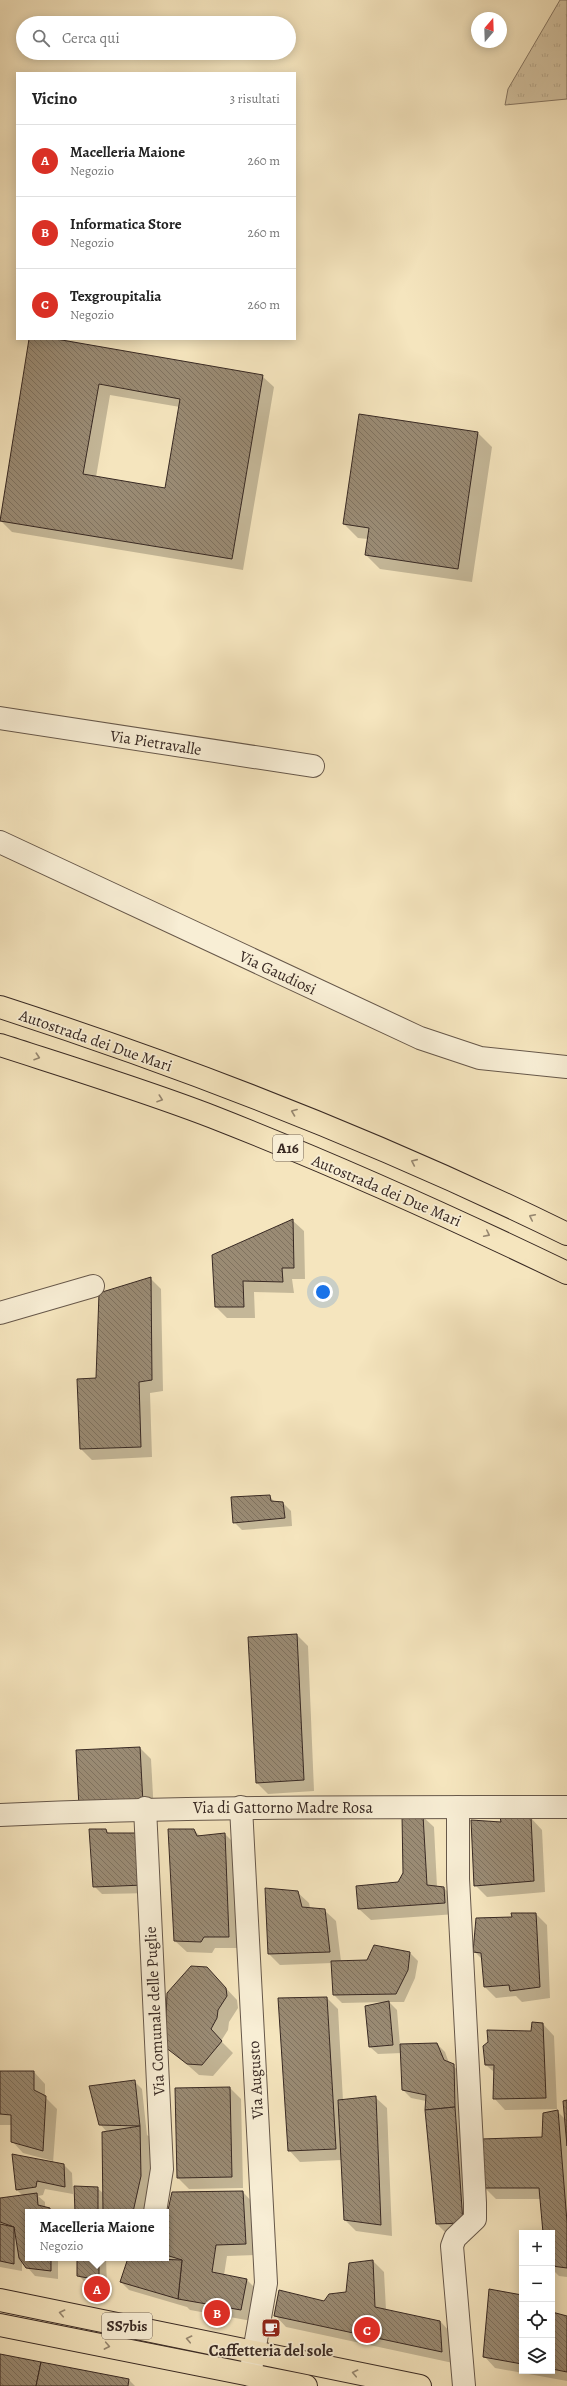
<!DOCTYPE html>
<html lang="it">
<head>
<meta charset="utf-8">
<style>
	:root { --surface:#fff; --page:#f6f6f6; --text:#222; --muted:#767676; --line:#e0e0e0; --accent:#d93025 }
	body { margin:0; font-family:Alegreya,serif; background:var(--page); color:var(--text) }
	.controls { position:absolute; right:12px; bottom:12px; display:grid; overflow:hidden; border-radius:0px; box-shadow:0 2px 10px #0003 }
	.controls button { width:36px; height:36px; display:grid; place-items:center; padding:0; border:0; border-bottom:1px solid var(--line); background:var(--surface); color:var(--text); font:20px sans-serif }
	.compass { position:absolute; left:471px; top:12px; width:36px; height:36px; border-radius:50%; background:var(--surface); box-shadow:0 2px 10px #0003; rotate:19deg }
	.you { position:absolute; left:323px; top:1292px; width:14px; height:14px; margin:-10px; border:3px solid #fff; border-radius:50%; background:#1a73e8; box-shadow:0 0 0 6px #1a73e833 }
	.badge { display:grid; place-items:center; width:26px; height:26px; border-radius:50%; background:var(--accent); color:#fff; font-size:13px; font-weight:700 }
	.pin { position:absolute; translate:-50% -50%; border:2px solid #fff; box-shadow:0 1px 4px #0006 }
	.popup { position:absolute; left:25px; top:2209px; width:144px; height:52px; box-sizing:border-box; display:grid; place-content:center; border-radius:0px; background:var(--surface); filter:drop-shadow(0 1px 3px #0005); font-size:13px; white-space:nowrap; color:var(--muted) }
	.popup b { font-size:15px; color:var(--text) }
	.popup::after { content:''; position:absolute; left:50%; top:100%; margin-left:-8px; border:8px solid transparent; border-top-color:var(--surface) }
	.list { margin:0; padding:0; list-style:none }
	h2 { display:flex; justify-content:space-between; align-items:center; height:52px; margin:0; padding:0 16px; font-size:17px }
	h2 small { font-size:13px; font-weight:400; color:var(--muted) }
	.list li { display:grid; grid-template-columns:26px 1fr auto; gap:12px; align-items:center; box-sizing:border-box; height:72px; padding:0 16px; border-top:1px solid var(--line) }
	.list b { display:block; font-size:15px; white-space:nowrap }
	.list p { margin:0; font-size:13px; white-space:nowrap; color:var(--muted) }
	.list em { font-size:13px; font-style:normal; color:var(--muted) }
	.icon { flex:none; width:22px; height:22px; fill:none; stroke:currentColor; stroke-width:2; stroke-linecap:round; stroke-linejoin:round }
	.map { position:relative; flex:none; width:567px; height:2386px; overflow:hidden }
	.search { position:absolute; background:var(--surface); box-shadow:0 2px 10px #0003; left:16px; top:16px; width:280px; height:44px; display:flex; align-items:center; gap:10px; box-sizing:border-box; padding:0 14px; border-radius:22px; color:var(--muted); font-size:15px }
	.panel { position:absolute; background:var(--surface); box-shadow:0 2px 10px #0003; left:16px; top:72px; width:280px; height:268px; border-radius:0px }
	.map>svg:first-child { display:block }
</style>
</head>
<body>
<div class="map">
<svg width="567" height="2386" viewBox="0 0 567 2386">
	<defs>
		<pattern id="grass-tufts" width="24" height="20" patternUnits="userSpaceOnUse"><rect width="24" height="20" fill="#d5c5a4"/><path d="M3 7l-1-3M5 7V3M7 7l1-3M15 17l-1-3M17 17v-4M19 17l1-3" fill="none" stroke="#b8a98d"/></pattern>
		<pattern id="building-back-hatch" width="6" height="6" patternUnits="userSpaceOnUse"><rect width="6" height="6" fill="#9a8b74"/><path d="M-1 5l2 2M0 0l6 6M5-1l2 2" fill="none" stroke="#7f725f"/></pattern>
	</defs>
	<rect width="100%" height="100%" fill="#f5e5be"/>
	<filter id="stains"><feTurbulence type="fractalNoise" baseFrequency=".005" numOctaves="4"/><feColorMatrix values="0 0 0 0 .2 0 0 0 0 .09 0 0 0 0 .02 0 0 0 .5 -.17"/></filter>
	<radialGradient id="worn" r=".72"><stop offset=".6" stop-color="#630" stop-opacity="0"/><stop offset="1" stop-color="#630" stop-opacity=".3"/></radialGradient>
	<path fill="url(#grass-tufts)" stroke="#867764" d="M 560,0 L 567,0 L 567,99 L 505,105 L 508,89 Z"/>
	<g fill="#0003" fill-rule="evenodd">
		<path d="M 30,339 L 50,339 L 262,376 L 274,387 L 243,570 L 12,532 L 0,520 ZM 110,395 L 180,407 L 166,489 L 96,477 Z"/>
		<path d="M 360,416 L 478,433 L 492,447 L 472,582 L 380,569 L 366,555 L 368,539 L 358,538 L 344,524 Z"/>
		<path d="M 292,1220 L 304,1231 L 305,1279 L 292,1279 L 294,1293 L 254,1292 L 255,1318 L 227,1318 L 216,1307 Z"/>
		<path d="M 150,1278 L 161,1289 L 163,1391 L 150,1393 L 152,1457 L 92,1460 L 81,1449 L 97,1379 Z"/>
		<path d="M 269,1496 L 276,1503 L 283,1503 L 291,1511 L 292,1526 L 242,1530 L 234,1522 Z"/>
		<path d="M 297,1635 L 308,1646 L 314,1791 L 268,1794 L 257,1783 Z"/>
		<path d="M 140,1748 L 151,1759 L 154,1814 L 77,1751 Z"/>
		<path d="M 422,1816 L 434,1827 L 437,1887 L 444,1888 L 455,1899 L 456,1914 L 371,1920 L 359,1909 L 357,1887 L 399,1883 Z"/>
		<path d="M 531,1818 L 542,1830 L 545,1892 L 487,1897 L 475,1885 L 503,1823 Z"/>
		<path d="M 106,1830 L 110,1834 L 152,1893 L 102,1894 L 94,1886 Z"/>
		<path d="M 194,1830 L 201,1837 L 225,1834 L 236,1845 L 240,1948 L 215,1948 L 212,1953 L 187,1952 L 175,1941 Z"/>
		<path d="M 297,1892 L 309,1903 L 310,1908 L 324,1910 L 336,1921 L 341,1961 L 367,1961 L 375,1946 L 410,1953 L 418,1961 L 415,1978 L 404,2002 L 389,2002 L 397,2010 L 400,2045 L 437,2044 L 445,2052 L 449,2063 L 462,2073 L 474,2234 L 448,2235 L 437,2224 L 426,2101 L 411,2098 L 403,2090 L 402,2053 L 378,2054 L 370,2047 L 384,2002 L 342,2003 L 334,1995 L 332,1963 L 280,1965 L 269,1954 Z"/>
		<path d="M 536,1914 L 547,1925 L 550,1998 L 522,2002 L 516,1996 L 496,1998 L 485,1987 L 483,1960 L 474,1951 L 513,1918 Z"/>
		<path d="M 207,1968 L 237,2000 L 238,2008 L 229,2022 L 228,2030 L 221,2041 L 233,2053 L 213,2076 L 199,2075 L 166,2046 Z"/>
		<path d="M 327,1998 L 338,2009 L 343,2101 L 375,2097 L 387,2108 L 392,2236 L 356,2231 L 345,2220 L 342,2160 L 300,2162 L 289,2150 Z"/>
		<path d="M 543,2024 L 554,2036 L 557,2109 L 505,2110 L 494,2098 L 495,2073 L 486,2065 Z"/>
		<path d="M 0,2072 L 34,2072 L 45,2084 L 45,2097 L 57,2109 L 53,2163 L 64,2165 L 72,2173 L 73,2194 L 45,2189 L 43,2195 L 38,2196 L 45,2202 L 45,2208 L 53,2212 L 28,2212 L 28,2258 L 58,2258 L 58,2279 L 35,2276 L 22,2261 L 22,2271 L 0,2267 L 0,2199 L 23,2196 L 17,2190 L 53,2161 L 23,2153 L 12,2141 L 12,2125 L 0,2125 Z"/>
		<path d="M 134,2081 L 142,2089 L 147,2135 L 151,2138 L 152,2188 L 146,2212 L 76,2212 L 97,2188 L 104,2194 L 107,2132 L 100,2124 Z"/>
		<path d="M 230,2088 L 241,2099 L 243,2188 L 189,2189 L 178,2178 L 176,2089 Z"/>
		<path d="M 567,2101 L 567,2277 L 559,2276 L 552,2269 L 552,2233 L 544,2233 L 541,2199 L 496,2199 L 485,2188 L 543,2138 L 557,2111 L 566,2120 Z"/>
		<path d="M 243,2192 L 254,2204 L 257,2255 L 227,2256 L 224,2275 L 247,2280 L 258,2291 L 252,2321 L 190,2310 L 187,2307 L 129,2290 L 121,2282 L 129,2258 L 166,2259 L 166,2223 Z"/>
		<path d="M 78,2258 L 106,2258 L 107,2288 L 86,2283 L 78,2275 Z"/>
		<path d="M 373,2261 L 384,2272 L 386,2310 L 440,2321 L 451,2333 L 453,2363 L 286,2327 L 275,2315 L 324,2302 L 347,2293 Z"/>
		<path d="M 522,2296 L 522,2371 L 552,2371 L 552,2313 L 567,2317 L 567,2381 L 495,2368 L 484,2356 Z"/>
		<path d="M 0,2355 L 129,2380 L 135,2386 L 0,2386 Z"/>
	</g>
	<g fill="url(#building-back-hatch)" stroke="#382923" fill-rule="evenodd">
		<path d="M 29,339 L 56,339 L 263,375 L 232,559 L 0,521 ZM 99,384 L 180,399 L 165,488 L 83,474 Z"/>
		<path d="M 359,414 L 478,432 L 458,569 L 365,555 L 369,528 L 343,524 Z"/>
		<path d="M 293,1219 L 294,1268 L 282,1268 L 283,1282 L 243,1281 L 244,1307 L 215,1307 L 212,1255 Z"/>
		<path d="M 151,1277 L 152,1380 L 139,1382 L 141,1447 L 80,1449 L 77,1379 L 96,1378 L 99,1293 Z"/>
		<path d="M 270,1495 L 271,1501 L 283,1502 L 285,1518 L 233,1523 L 231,1497 Z"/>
		<path d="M 297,1634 L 304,1780 L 256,1783 L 248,1637 Z"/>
		<path d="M 140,1747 L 143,1803 L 79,1807 L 76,1750 Z"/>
		<path d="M 423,1815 L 427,1885 L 444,1887 L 445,1903 L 358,1909 L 356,1886 L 398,1882 L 403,1873 L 402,1816 Z"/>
		<path d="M 500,1817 L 531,1817 L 534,1881 L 474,1886 L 471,1820 L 501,1822 Z"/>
		<path d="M 89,1829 L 106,1829 L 107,1833 L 139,1833 L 144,1885 L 93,1887 Z"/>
		<path d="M 168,1829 L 194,1829 L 197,1836 L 225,1833 L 229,1937 L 204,1937 L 201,1942 L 174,1941 Z"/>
		<path d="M 265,1888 L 298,1891 L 302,1907 L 325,1909 L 330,1952 L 268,1954 Z"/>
		<path d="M 511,1913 L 536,1913 L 540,1987 L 510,1991 L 509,1985 L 484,1987 L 481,1953 L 473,1952 L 476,1918 L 512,1917 Z"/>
		<path d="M 374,1945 L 410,1952 L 408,1970 L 396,1994 L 333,1995 L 331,1961 L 367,1960 Z"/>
		<path d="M 191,1966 L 207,1967 L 226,1988 L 227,1996 L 218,2010 L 217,2018 L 211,2029 L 222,2041 L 202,2065 L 187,2064 L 165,2047 L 167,1993 Z"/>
		<path d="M 327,1997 L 336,2149 L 288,2151 L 278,1998 Z"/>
		<path d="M 389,2001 L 393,2045 L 369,2047 L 365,2006 Z"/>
		<path d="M 532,2022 L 543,2023 L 546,2098 L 493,2099 L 494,2065 L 485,2065 L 483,2046 L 488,2042 L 487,2030 L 531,2031 Z"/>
		<path d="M 437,2043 L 444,2060 L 454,2064 L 455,2107 L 425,2110 L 426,2095 L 402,2090 L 400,2044 Z"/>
		<path d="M 0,2071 L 34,2071 L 34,2090 L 46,2096 L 43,2151 L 11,2142 L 11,2115 L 0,2114 Z"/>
		<path d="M 135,2080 L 140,2126 L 99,2125 L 89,2086 Z"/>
		<path d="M 230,2087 L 232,2177 L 177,2178 L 175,2088 Z"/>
		<path d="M 376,2096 L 381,2225 L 344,2220 L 338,2100 Z"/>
		<path d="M 567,2100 L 567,2146 L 563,2101 Z"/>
		<path d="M 455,2107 L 463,2223 L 436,2224 L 425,2110 Z"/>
		<path d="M 558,2110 L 567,2222 L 567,2268 L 552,2266 L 552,2233 L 543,2233 L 539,2188 L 484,2188 L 481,2139 L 542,2137 L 543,2113 Z"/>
		<path d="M 140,2126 L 141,2176 L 133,2212 L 103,2212 L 102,2132 Z"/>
		<path d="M 12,2154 L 64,2164 L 65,2187 L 37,2181 L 36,2187 L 16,2190 Z"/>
		<path d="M 74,2186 L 98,2187 L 98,2212 L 75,2212 Z"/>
		<path d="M 243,2191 L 246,2244 L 216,2245 L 212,2272 L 247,2279 L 241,2310 L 178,2299 L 182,2260 L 166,2255 L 166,2219 L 172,2192 Z"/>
		<path d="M 37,2193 L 38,2205 L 50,2208 L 50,2212 L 28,2212 L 28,2258 L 51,2258 L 51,2271 L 26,2268 L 19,2258 L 14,2227 L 0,2222 L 0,2198 Z"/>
		<path d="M 0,2224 L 14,2227 L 14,2264 L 0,2261 Z"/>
		<path d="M 77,2258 L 99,2258 L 99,2280 L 77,2276 Z"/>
		<path d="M 128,2258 L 182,2260 L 178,2299 L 120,2282 Z"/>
		<path d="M 373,2260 L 375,2307 L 440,2321 L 442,2352 L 274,2316 L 279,2290 L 324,2301 L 329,2294 L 346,2292 L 349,2263 Z"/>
		<path d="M 489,2289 L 522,2295 L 522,2364 L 483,2357 Z"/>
		<path d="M 552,2312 L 567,2316 L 567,2372 L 552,2369 Z"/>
		<path d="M 0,2354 L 41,2362 L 36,2386 L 0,2386 Z"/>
		<path d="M 41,2362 L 129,2379 L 128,2386 L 36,2386 Z"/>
	</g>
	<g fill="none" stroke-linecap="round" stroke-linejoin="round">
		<g stroke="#67584a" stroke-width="24">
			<g id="minor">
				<path d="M 0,718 L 313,766"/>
				<path d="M 0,842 L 420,1038 L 480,1058 L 567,1067"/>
				<path d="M 0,1313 L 93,1286"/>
				<path d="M 241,1807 L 266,2283 L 250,2375"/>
				<path d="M 458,1807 L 458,1879 L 475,2203 L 475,2219 L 455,2238 L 452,2246 L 464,2386"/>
				<path d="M 145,1808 L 162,2169 L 155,2212"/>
				<path d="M 0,1815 C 189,1806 378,1807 567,1807"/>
			</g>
		</g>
		<g stroke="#382923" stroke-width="24">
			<g id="major">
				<path d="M 0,2300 L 420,2386"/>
				<path d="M 0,2325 L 306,2386"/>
			</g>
		</g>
		<g stroke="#382923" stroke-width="24">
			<g id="highway">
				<path d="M 0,1007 C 195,1070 383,1144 567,1234"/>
				<path d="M 0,1045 C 71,1068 143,1090 213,1117 C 333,1164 451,1217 567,1273"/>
			</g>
		</g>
		<use href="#minor" stroke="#f8eed5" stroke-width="22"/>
		<use href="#major" stroke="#f5e5be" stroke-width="22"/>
		<use href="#highway" stroke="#f5e5be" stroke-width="22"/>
	</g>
	<defs><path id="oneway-chevron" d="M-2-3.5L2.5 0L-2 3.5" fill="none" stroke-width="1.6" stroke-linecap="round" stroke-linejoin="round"/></defs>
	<g stroke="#968770">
		<use href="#oneway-chevron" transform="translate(37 1057) rotate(18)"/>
		<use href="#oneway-chevron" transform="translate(160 1099) rotate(19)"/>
		<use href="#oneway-chevron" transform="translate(294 1112) rotate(-159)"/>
		<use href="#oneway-chevron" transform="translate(414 1162) rotate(-156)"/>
		<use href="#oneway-chevron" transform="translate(532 1217) rotate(-154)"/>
		<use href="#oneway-chevron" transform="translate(487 1234) rotate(26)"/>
		<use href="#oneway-chevron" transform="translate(62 2313) rotate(-168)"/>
		<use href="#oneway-chevron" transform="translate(189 2339) rotate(-168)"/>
		<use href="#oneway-chevron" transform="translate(107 2346) rotate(11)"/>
		<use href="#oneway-chevron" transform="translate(355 2373) rotate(-168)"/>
	</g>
	<defs>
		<g id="cafe-square" transform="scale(1)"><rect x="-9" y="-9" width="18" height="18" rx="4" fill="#8f2418" stroke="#f8eed5"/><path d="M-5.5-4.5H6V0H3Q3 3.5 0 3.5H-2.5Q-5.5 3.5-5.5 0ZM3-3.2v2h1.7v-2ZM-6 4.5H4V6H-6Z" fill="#fff"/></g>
	</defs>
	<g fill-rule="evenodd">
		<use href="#cafe-square" x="271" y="2328"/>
	</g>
	<g text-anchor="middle" stroke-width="3.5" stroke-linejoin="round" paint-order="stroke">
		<g fill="#f8eed5" stroke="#726458" stroke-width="1">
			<rect x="273" y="1135" width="30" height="26" rx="3"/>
			<rect x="102" y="2313" width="50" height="26" rx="3"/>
		</g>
		<g font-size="15" font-weight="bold" fill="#382923">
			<text x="288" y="1153">A16</text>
			<text x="127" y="2331">SS7bis</text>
		</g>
		<g font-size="16" fill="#382923" stroke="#f8eed5">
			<text transform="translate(156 742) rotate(9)" y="6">Via Pietravalle</text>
			<text transform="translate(278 972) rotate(25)" y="6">Via Gaudiosi</text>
			<text transform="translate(96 1040) rotate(19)" y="6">Autostrada dei Due Mari</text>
			<text transform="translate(387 1190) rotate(23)" y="6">Autostrada dei Due Mari</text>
			<text x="283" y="1813">Via di Gattorno Madre Rosa</text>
			<text transform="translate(154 2011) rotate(-93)" y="6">Via Comunale delle Puglie</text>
			<text transform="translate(255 2080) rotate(-93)" y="6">Via Augusto</text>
		</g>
		<g font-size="16" font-weight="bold" fill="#382923" stroke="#f8eed5">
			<text x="271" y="2356">Caffetteria del sole</text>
		</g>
	</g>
	<rect width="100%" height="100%" filter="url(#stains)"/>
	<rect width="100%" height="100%" fill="url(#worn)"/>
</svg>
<div class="controls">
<button>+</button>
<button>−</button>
<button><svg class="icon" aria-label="locate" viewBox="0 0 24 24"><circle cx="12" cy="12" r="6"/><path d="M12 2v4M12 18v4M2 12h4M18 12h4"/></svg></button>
<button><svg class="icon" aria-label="layers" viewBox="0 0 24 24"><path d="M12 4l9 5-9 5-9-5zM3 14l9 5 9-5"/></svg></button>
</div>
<svg class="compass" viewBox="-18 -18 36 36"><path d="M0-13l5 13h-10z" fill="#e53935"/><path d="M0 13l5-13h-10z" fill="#767676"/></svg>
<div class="you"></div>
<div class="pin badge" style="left:97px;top:2289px">A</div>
<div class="popup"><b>Macelleria Maione</b>Negozio</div>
<div class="pin badge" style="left:217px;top:2313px">B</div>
<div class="pin badge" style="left:367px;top:2330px">C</div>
<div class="search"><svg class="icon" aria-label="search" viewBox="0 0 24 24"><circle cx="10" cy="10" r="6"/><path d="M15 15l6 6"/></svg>Cerca qui</div>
<section class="panel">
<h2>Vicino<small>3 risultati</small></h2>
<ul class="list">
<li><span class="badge">A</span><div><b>Macelleria Maione</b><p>Negozio</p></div><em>260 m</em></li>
<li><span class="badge">B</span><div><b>Informatica Store</b><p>Negozio</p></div><em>260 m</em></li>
<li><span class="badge">C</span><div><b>Texgroupitalia</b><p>Negozio</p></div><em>260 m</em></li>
</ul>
</section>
</div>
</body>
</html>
